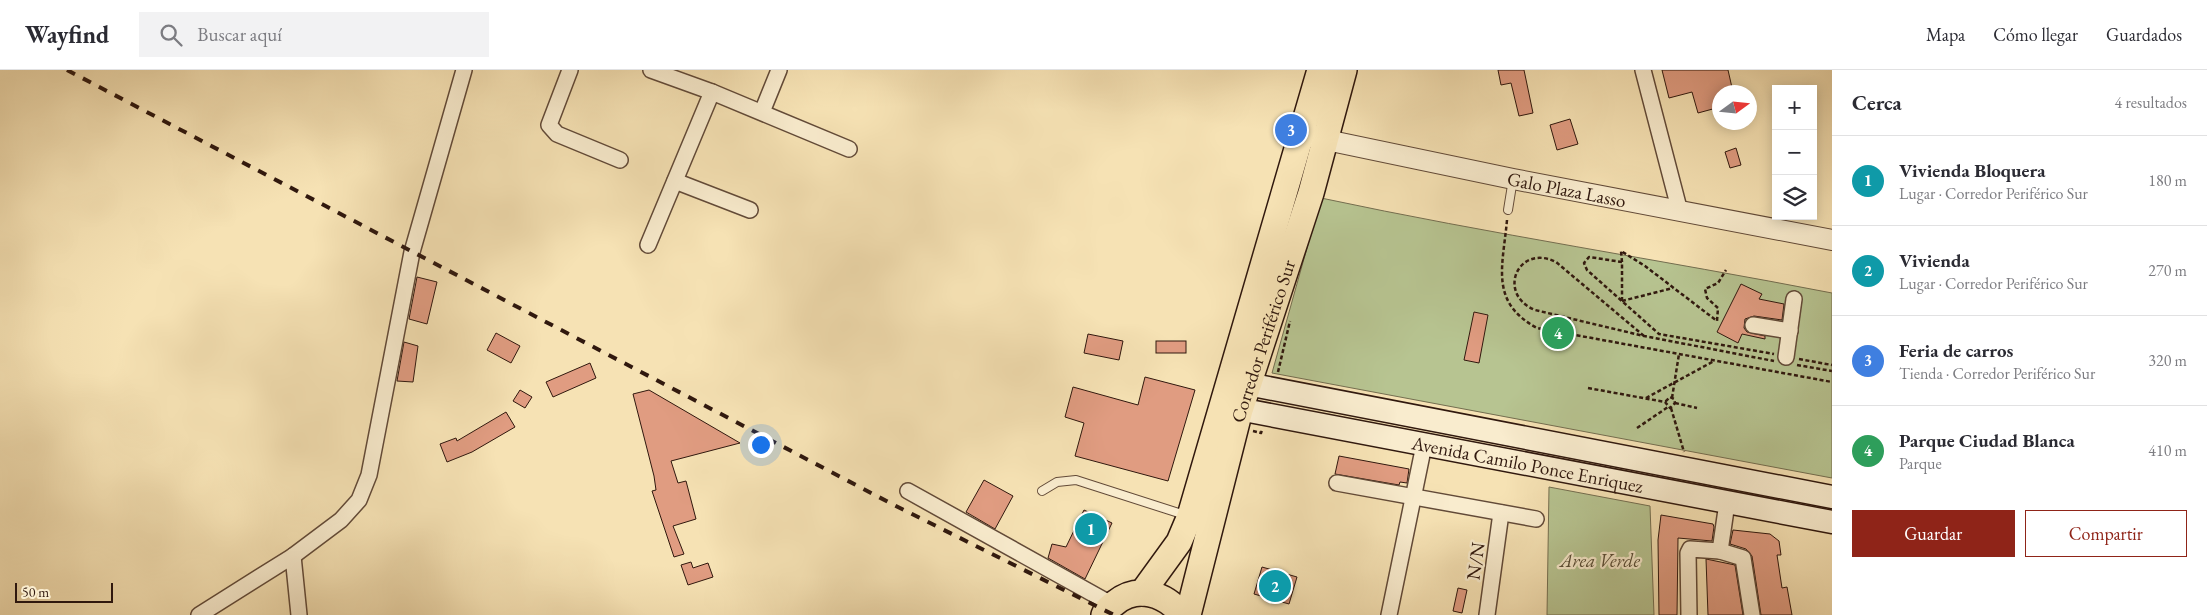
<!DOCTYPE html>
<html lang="es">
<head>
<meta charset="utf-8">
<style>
	:root { --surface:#fff; --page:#f2f2f3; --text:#2b2b33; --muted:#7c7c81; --line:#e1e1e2; --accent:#8f2418 }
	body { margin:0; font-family:"EB Garamond",serif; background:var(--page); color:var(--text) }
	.controls { position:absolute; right:15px; top:15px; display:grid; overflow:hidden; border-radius:0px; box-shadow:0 2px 12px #0003 }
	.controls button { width:45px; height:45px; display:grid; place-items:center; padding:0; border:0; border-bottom:1px solid var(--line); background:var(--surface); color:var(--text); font:25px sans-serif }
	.compass { position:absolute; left:1712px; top:15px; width:45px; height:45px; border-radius:50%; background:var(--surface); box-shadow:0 2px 12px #0003; rotate:75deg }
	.scale { position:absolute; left:15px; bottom:12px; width:98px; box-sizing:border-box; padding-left:5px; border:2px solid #30180e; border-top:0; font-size:14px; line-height:18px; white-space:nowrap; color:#30180e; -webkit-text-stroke:4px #f9ecce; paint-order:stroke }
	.you { position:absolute; left:760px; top:374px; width:18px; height:18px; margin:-12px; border:4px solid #fff; border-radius:50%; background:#1a73e8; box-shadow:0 0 0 8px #1a73e833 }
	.badge { display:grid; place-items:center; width:32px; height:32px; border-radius:50%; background:var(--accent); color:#fff; font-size:16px; font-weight:700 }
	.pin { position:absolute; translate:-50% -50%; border:2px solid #fff; box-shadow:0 1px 5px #0006 }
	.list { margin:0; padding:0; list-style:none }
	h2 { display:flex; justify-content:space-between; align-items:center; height:65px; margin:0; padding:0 20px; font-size:21px }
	h2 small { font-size:16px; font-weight:400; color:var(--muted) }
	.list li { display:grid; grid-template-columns:32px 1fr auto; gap:15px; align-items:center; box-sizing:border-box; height:90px; padding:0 20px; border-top:1px solid var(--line) }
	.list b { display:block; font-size:19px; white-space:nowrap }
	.list p { margin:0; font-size:16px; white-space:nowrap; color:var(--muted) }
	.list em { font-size:16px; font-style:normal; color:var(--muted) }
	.actions { display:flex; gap:10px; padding:15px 20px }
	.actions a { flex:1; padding:11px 0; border:1px solid var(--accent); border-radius:0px; text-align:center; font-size:18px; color:var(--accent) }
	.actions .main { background:var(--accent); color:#fff }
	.icon { flex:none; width:28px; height:28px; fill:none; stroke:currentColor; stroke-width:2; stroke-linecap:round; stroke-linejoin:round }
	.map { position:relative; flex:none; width:1832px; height:545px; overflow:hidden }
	header { display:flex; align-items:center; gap:30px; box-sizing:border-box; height:70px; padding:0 25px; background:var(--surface); border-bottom:1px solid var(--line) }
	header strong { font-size:24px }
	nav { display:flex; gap:28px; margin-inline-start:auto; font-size:18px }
	.search { width:350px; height:45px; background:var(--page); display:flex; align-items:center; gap:12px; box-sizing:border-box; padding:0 18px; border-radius:0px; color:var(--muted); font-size:19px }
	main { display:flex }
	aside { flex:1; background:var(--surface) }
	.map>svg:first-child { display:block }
</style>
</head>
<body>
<header>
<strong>Wayfind</strong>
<div class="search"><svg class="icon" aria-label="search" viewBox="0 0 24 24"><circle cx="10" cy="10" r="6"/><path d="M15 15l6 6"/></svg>Buscar aquí</div>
<nav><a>Mapa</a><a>Cómo llegar</a><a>Guardados</a></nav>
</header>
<main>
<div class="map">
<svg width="1832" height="545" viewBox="0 0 1832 545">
	<rect width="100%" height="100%" fill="#f6e2b4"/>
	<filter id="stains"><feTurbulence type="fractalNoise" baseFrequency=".004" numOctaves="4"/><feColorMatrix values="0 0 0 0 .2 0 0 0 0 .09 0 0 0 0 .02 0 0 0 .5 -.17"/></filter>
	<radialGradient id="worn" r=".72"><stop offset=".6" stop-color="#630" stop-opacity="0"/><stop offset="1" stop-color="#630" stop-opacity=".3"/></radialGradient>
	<g fill="#b7c491" stroke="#746e50">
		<path d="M 1321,128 C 1490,164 1662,190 1832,223 L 1832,408 L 1272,303 Z"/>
		<path d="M 1549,417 L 1650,436 L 1654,545 L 1547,545 Z"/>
	</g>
	<g fill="#e09c81" stroke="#30180e">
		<path d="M 1498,0 L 1524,0 L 1533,43 L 1519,46 L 1511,13 L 1501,15 Z"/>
		<path d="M 1662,0 L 1728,0 L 1733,22 L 1720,22 L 1720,37 L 1698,43 L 1692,22 L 1669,28 Z"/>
		<path d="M 1570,49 L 1578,74 L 1557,80 L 1550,55 Z"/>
		<path d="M 1736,78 L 1741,95 L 1730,98 L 1725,82 Z"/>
		<path d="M 417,207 L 437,212 L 427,254 L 409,249 Z"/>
		<path d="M 1741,214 L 1762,224 L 1759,229 L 1784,234 L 1782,250 L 1754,246 L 1745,249 L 1744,258 L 1747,262 L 1765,266 L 1765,269 L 1742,264 L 1738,273 L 1717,262 Z"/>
		<path d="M 1474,242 L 1488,245 L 1479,293 L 1464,290 Z"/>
		<path d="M 496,263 L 520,276 L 511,293 L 487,280 Z"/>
		<path d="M 1088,264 L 1123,271 L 1119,290 L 1084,283 Z"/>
		<rect x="1156" y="271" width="30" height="12"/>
		<path d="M 404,272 L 418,276 L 413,312 L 397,311 Z"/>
		<path d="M 590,293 L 596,308 L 553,327 L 546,312 Z"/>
		<path d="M 1145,307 L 1195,320 L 1168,411 L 1075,386 L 1084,353 L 1065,347 L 1073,317 L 1138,335 Z"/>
		<path d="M 520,320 L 532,327 L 525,338 L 513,331 Z"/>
		<path d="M 649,320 L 740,373 L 671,391 L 678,413 L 686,411 L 696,449 L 673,456 L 684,484 L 674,487 L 652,421 L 656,420 L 654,406 L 633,324 Z"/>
		<path d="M 506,342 L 515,357 L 472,382 L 447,392 L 440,374 L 456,368 L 457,371 Z"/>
		<path d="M 1339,386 L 1409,399 L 1407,413 L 1400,412 L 1399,415 L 1335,404 Z"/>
		<path d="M 984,410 L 1013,426 L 995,459 L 966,442 Z"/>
		<path d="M 1084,440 L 1112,453 L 1085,509 L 1048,488 L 1052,474 L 1066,477 Z"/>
		<path d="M 1661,445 L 1713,454 L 1714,457 L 1712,471 L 1678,468 L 1677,545 L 1659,545 L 1658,470 Z"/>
		<path d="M 1733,460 L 1770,464 L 1779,471 L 1781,485 L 1777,485 L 1782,518 L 1787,517 L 1792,545 L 1761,545 L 1752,486 L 1746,479 L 1730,474 Z"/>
		<path d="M 1706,489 L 1735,495 L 1743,545 L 1708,545 Z"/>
		<path d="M 691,492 L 693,498 L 708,493 L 713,507 L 688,515 L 681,495 Z"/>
		<path d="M 1262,497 L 1297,507 L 1289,534 L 1254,524 Z"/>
		<path d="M 1458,518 L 1467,520 L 1462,543 L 1453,541 Z"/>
	</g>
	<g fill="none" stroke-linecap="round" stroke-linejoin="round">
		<g stroke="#624a38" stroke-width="10">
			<g id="service">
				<path d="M 1508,140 L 1513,109"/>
				<path d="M 1042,421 L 1057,412 L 1076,410 L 1188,446"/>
			</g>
		</g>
		<g stroke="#624a38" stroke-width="18">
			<g id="minor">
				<path d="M 570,0 L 549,55 L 557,64 L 620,90"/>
				<path d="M 651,0 L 712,22 L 849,79"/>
				<path d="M 1643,0 L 1680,142"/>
				<path d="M 762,42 L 779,0"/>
				<path d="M 675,111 L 750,140"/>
				<path d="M 648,175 L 712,22"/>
				<path d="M 1753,255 L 1790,261"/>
				<path d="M 1786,287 L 1794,229"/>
				<path d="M 1337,413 L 1536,449"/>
				<path d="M 908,421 L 1113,535"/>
				<path d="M 1727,433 L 1720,481 L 1743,488 L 1752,545"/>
				<path d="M 293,486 L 299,545"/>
				<path d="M 199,545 L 293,486 L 341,450 L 359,430 L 369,405 L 412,182 L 464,0"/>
				<path d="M 1389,545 L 1424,375"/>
				<path d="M 1487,545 L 1501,443"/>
				<path d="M 1689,545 L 1688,483 L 1690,479 L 1720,481"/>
			</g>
		</g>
		<g stroke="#624a38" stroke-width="22">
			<g id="tertiary">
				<path id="s1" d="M 1312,67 L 1513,109 L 1832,170"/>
			</g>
		</g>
		<g stroke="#30180e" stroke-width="25">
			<g id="secondary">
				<path d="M 1232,311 L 1832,427"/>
				<path id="s2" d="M 1223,336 L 1832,452"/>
			</g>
		</g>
		<g stroke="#30180e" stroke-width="28">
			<g id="primary">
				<path d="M 1142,523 L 1179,472 L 1190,446 L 1320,0"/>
				<path d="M 1104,545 C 1106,539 1110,537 1115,533 C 1137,515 1165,523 1182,545"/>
				<path id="s3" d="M 1188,545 L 1240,340 L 1311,123 L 1344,0"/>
			</g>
		</g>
		<g stroke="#30180e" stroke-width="2.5" stroke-dasharray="4 2.5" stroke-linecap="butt">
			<path d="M 1507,150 C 1503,196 1489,232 1537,258 L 1832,312"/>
			<path d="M 1622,192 L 1621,181 L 1645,196 L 1717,251 L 1718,238 L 1707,228 L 1705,219 L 1718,213 L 1726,200"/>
			<path d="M 1622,231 L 1622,192 L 1589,187 L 1584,193 L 1587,200 L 1659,264 L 1774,284"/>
			<path d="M 1622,231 L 1673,218"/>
			<path d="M 1644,266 L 1556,192 C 1518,173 1496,224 1535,240 L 1644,266 L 1774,291"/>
			<path d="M 1799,289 L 1832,295"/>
			<path d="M 1797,295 L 1832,301"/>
			<path d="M 1278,302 L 1290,251"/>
			<path d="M 1588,318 L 1665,332 L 1670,338 L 1675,333 L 1674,329 L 1670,327 L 1665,332"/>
			<path d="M 1646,328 L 1714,291"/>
			<path d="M 1672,328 L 1679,284"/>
			<path d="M 1675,333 L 1697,338"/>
			<path d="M 1671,338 L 1684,382"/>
			<path d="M 1637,358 L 1668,337"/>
			<path d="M 1253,361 L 1261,363 L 1262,360"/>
		</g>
		<use href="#service" stroke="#f9ecce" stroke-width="8"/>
		<use href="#minor" stroke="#f9ecce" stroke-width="15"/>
		<use href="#tertiary" stroke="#f9ecce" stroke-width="20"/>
		<use href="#secondary" stroke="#f9ecce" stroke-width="22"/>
		<use href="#primary" stroke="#f6e2b4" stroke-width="25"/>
		<path stroke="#30180e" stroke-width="4" stroke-dasharray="9 9" stroke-linecap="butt" d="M 67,0 L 892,434 L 1114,545"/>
	</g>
	<g text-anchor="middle" stroke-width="4.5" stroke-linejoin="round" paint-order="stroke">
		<g font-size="19" fill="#30180e" stroke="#f9ecce">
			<text dy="7" stroke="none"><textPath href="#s1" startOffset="260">Galo Plaza Lasso</textPath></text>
			<text dy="7" stroke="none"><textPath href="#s3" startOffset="284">Corredor Periférico Sur</textPath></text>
			<text dy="7" stroke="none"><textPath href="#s2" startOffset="310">Avenida Camilo Ponce Enriquez</textPath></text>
			<text transform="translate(1475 491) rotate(-82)" y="7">N/N</text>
		</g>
		<g font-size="19" font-style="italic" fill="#584c35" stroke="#f9ecce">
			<text x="1600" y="497">Area Verde</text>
		</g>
	</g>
	<rect width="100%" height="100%" filter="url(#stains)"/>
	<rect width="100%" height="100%" fill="url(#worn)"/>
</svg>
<div class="controls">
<button>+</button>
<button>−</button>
<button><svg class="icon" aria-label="layers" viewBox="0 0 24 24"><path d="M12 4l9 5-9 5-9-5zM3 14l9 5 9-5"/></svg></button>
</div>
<svg class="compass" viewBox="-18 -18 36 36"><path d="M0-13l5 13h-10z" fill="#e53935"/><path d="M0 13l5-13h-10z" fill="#7c7c81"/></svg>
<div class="scale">50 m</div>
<div class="you"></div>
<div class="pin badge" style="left:1091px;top:459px;background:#0f9aa8">1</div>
<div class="pin badge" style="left:1275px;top:516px;background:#0f9aa8">2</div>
<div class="pin badge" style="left:1291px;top:60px;background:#3f7fe0">3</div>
<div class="pin badge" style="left:1558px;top:263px;background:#2e9e5b">4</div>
</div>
<aside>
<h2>Cerca<small>4 resultados</small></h2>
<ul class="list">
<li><span class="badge" style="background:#0f9aa8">1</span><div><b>Vivienda Bloquera</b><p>Lugar · Corredor Periférico Sur</p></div><em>180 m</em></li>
<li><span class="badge" style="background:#0f9aa8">2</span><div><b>Vivienda</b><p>Lugar · Corredor Periférico Sur</p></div><em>270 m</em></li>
<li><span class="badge" style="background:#3f7fe0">3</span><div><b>Feria de carros</b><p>Tienda · Corredor Periférico Sur</p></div><em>320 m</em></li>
<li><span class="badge" style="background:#2e9e5b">4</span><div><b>Parque Ciudad Blanca</b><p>Parque</p></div><em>410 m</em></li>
</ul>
<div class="actions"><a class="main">Guardar</a><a>Compartir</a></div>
</aside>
</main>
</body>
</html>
